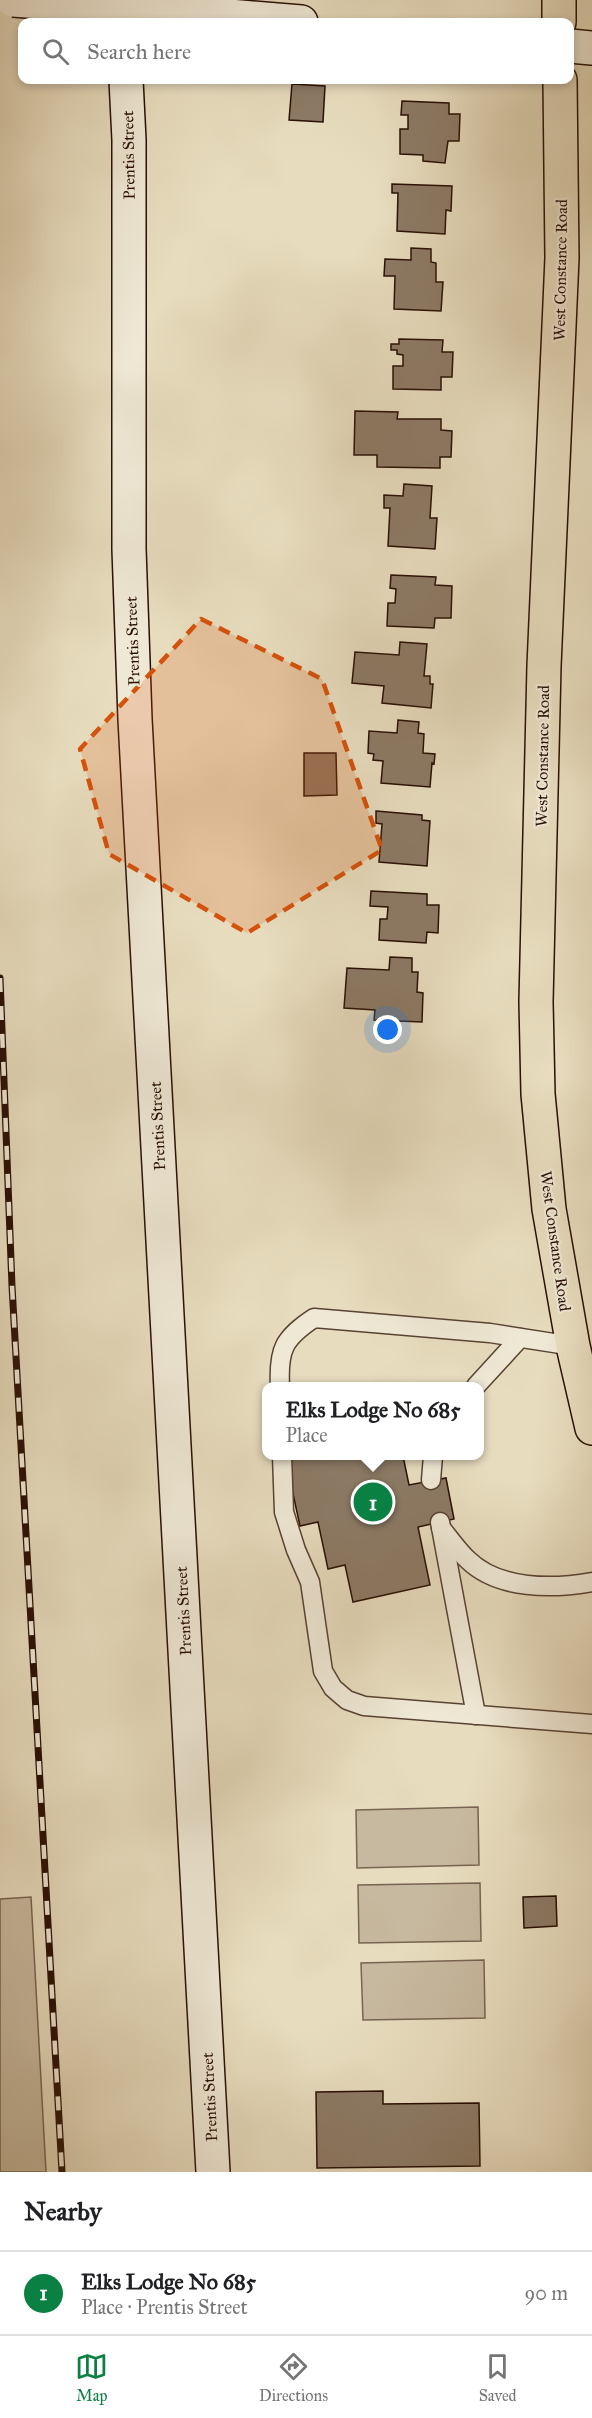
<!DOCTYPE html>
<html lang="en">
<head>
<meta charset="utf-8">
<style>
	:root { --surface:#fff; --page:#f6f6f6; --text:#202124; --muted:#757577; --line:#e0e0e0; --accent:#0b8043 }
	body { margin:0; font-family:"IM FELL Great Primer",serif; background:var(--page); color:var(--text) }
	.you { position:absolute; left:388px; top:1030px; width:21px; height:21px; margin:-15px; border:4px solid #fff; border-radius:50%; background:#1a73e8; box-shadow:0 0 0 9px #1a73e833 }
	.badge { display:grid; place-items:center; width:39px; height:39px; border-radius:50%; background:var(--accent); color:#fff; font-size:20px; font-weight:700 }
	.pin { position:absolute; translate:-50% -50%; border:3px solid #fff; box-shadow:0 2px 6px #0006 }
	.popup { position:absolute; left:262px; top:1382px; width:222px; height:78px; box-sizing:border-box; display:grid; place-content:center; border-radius:12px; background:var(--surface); filter:drop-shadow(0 2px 4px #0005); font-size:20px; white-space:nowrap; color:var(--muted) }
	.popup b { font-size:22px; color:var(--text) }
	.popup::after { content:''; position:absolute; left:50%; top:100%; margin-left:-12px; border:12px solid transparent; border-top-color:var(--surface) }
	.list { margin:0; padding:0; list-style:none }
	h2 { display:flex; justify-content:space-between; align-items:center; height:78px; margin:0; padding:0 24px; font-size:26px }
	h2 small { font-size:20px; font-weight:400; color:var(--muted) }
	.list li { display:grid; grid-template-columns:39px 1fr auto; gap:18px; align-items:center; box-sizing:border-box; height:84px; padding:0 24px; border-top:2px solid var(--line) }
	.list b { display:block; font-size:22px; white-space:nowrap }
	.list p { margin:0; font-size:20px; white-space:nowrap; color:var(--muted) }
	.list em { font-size:20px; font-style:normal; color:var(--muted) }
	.icon { flex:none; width:33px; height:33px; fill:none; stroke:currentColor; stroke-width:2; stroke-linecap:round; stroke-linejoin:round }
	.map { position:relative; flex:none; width:592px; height:2172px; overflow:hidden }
	.search { position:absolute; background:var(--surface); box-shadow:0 3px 9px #0003; left:18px; right:18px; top:18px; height:66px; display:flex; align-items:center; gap:15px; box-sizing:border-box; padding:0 21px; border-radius:12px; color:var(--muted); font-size:22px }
	.sheet { height:162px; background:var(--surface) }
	nav { display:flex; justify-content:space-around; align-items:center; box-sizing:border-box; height:84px; border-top:2px solid var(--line); background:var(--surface); font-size:16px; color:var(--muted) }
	nav a { display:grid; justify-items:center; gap:3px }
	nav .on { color:var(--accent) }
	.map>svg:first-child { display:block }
</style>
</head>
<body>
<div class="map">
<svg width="592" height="2172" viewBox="0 0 592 2172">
	<rect width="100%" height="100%" fill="#e7dcbe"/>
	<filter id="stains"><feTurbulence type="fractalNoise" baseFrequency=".00333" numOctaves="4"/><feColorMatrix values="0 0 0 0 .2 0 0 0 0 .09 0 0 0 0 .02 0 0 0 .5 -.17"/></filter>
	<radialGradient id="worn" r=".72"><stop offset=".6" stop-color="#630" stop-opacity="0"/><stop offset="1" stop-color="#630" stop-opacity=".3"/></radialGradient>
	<g fill="#c7b99f" stroke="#786452" stroke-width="1.5">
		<path d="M 478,1807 L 479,1865 L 357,1868 L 356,1810 Z"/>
		<path d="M 480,1883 L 481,1941 L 359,1943 L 358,1885 Z"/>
		<path d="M 31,1897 L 46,2172 L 0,2172 L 0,1899 Z"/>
		<path d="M 484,1960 L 485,2018 L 363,2020 L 361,1963 Z"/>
	</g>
	<g fill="#8c7a65" stroke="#290f05" stroke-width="1.5">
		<path d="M 292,84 L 325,86 L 323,122 L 289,120 Z"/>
		<path d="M 402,101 L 449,103 L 449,114 L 460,114 L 459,141 L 448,141 L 445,163 L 423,161 L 423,155 L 400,154 L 400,129 L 408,129 L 408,115 L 401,115 Z"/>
		<path d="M 392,184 L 452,186 L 451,211 L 446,210 L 445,234 L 397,231 L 398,193 L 392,193 Z"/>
		<path d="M 411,248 L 431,249 L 431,262 L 436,263 L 436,282 L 443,282 L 441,311 L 394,309 L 395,276 L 384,276 L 385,259 L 411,260 Z"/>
		<path d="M 399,339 L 443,340 L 442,352 L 453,352 L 452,377 L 441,377 L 441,390 L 393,389 L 393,366 L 403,366 L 403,355 L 397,354 L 397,350 L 391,350 L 391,344 L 399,344 Z"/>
		<path d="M 355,411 L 398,412 L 397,419 L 441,419 L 441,430 L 452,431 L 451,457 L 440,457 L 440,468 L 377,467 L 377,455 L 354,455 Z"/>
		<path d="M 404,484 L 432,486 L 430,518 L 437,518 L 435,549 L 388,546 L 390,508 L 384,508 L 384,495 L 403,496 Z"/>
		<path d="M 391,575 L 436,577 L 435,585 L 452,586 L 451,618 L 435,618 L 434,628 L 387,626 L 388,603 L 395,603 L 396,589 L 390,588 Z"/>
		<path d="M 400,642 L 427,644 L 424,676 L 430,676 L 430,684 L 433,684 L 431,708 L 382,703 L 384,686 L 352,683 L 355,652 L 399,655 Z"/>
		<path d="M 398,720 L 419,722 L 418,733 L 424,734 L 423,753 L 435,754 L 434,764 L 432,763 L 430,787 L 381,783 L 383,761 L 373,760 L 374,754 L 368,753 L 369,731 L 397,733 Z"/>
		<path d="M 304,753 L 336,753 L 337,795 L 304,796 Z"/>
		<path d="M 376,811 L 422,815 L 422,820 L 430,821 L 427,866 L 379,862 L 382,824 L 376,823 Z"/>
		<path d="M 371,891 L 427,894 L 427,905 L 439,905 L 438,933 L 427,932 L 426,943 L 379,940 L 380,919 L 387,919 L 388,907 L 370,906 Z"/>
		<path d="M 390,957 L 412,958 L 412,972 L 418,972 L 417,992 L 423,993 L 422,1022 L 374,1020 L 375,1010 L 344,1008 L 347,968 L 389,970 Z"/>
		<path d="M 295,1456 L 403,1456 L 409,1485 L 446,1478 L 454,1519 L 418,1527 L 430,1585 L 353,1602 L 345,1565 L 328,1569 L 318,1522 L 300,1526 L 285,1457 Z"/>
		<path d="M 556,1896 L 557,1926 L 524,1928 L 523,1897 Z"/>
		<path d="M 383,2091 L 383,2104 L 479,2103 L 480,2166 L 317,2168 L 316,2092 Z"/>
	</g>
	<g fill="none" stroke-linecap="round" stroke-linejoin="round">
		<g stroke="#584233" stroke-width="21">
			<g id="lane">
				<path d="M 280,1386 C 278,1349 284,1338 314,1318 L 490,1333 L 573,1346"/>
				<path d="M 476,1386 L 520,1338"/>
				<path d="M 282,1456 L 284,1512 L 296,1550 L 310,1582 L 323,1671 L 333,1688 L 347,1700 L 364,1706 L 592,1724"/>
				<path d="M 431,1480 L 433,1456"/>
				<path d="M 440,1522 L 476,1715"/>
				<path d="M 441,1528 C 450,1539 458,1551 468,1560 C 499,1590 553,1589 592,1582"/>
			</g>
		</g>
		<g stroke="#290f05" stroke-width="36">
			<g id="secondary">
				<path d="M 193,13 L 301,22"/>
				<path d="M 570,46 L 592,48"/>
				<path d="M 126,80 L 129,140 L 129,549 L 135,719 L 213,2172"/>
			</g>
		</g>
		<g stroke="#290f05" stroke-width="36">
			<g id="primary">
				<path d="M 559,0 L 559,22"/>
				<path d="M 560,80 L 562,258 L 544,666 L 536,1002 L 538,1094 L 549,1209 L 573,1346 L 592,1428"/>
			</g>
		</g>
		<use href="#lane" stroke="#efe8d5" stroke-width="18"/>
		<use href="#secondary" stroke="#efe8d5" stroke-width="33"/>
		<use href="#primary" stroke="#e7dcbe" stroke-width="33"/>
		<g stroke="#290f05" stroke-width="7">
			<path id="rail" d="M 0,978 L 12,1286 L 62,2172"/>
		</g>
		<use href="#rail" stroke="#efe8d5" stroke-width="4.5" stroke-dasharray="14" stroke-linecap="butt"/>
		<g stroke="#290f05" stroke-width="36" stroke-linecap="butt">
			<path id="secondary-bridge" d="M 13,0 L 193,13"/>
		</g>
		<use href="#secondary-bridge" stroke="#efe8d5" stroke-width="33"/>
	</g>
	<path fill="#d5520b" fill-opacity="0.2" stroke="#d5520b" stroke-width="4.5" stroke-dasharray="12 8" stroke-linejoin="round" d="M 201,619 L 322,679 L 382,850 L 247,933 L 109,854 L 80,749 Z"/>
	<g text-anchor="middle" stroke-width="4.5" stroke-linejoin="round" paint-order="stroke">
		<g font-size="16" fill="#290f05" stroke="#efe8d5">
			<text transform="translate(128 155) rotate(-91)" y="6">Prentis Street</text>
			<text transform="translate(560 270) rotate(-89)" y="6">West Constance Road</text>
			<text transform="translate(132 641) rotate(-92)" y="6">Prentis Street</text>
			<text transform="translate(542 756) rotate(-89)" y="6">West Constance Road</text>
			<text transform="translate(157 1126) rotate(-93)" y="6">Prentis Street</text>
			<text transform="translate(556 1241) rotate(82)" y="6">West Constance Road</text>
			<text transform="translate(183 1611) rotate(-93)" y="6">Prentis Street</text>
			<text transform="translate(209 2097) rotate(-93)" y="6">Prentis Street</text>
		</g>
	</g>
	<rect width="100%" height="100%" filter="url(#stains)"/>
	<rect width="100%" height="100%" fill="url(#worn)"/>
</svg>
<div class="you"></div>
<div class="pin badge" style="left:373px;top:1502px">1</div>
<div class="popup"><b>Elks Lodge No 685</b>Place</div>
<div class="search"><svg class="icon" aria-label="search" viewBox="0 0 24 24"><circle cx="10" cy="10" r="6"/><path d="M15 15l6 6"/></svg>Search here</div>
</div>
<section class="sheet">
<h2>Nearby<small></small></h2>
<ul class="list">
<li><span class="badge">1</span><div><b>Elks Lodge No 685</b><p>Place · Prentis Street</p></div><em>90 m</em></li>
</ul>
</section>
<nav>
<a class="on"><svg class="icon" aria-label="map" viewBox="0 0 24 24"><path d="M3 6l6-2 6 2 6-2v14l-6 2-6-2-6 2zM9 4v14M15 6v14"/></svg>Map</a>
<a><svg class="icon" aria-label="directions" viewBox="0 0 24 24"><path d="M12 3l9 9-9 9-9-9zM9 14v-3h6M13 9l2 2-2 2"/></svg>Directions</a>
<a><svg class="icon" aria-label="saved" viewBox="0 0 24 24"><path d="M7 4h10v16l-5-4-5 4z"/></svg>Saved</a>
</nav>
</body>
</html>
